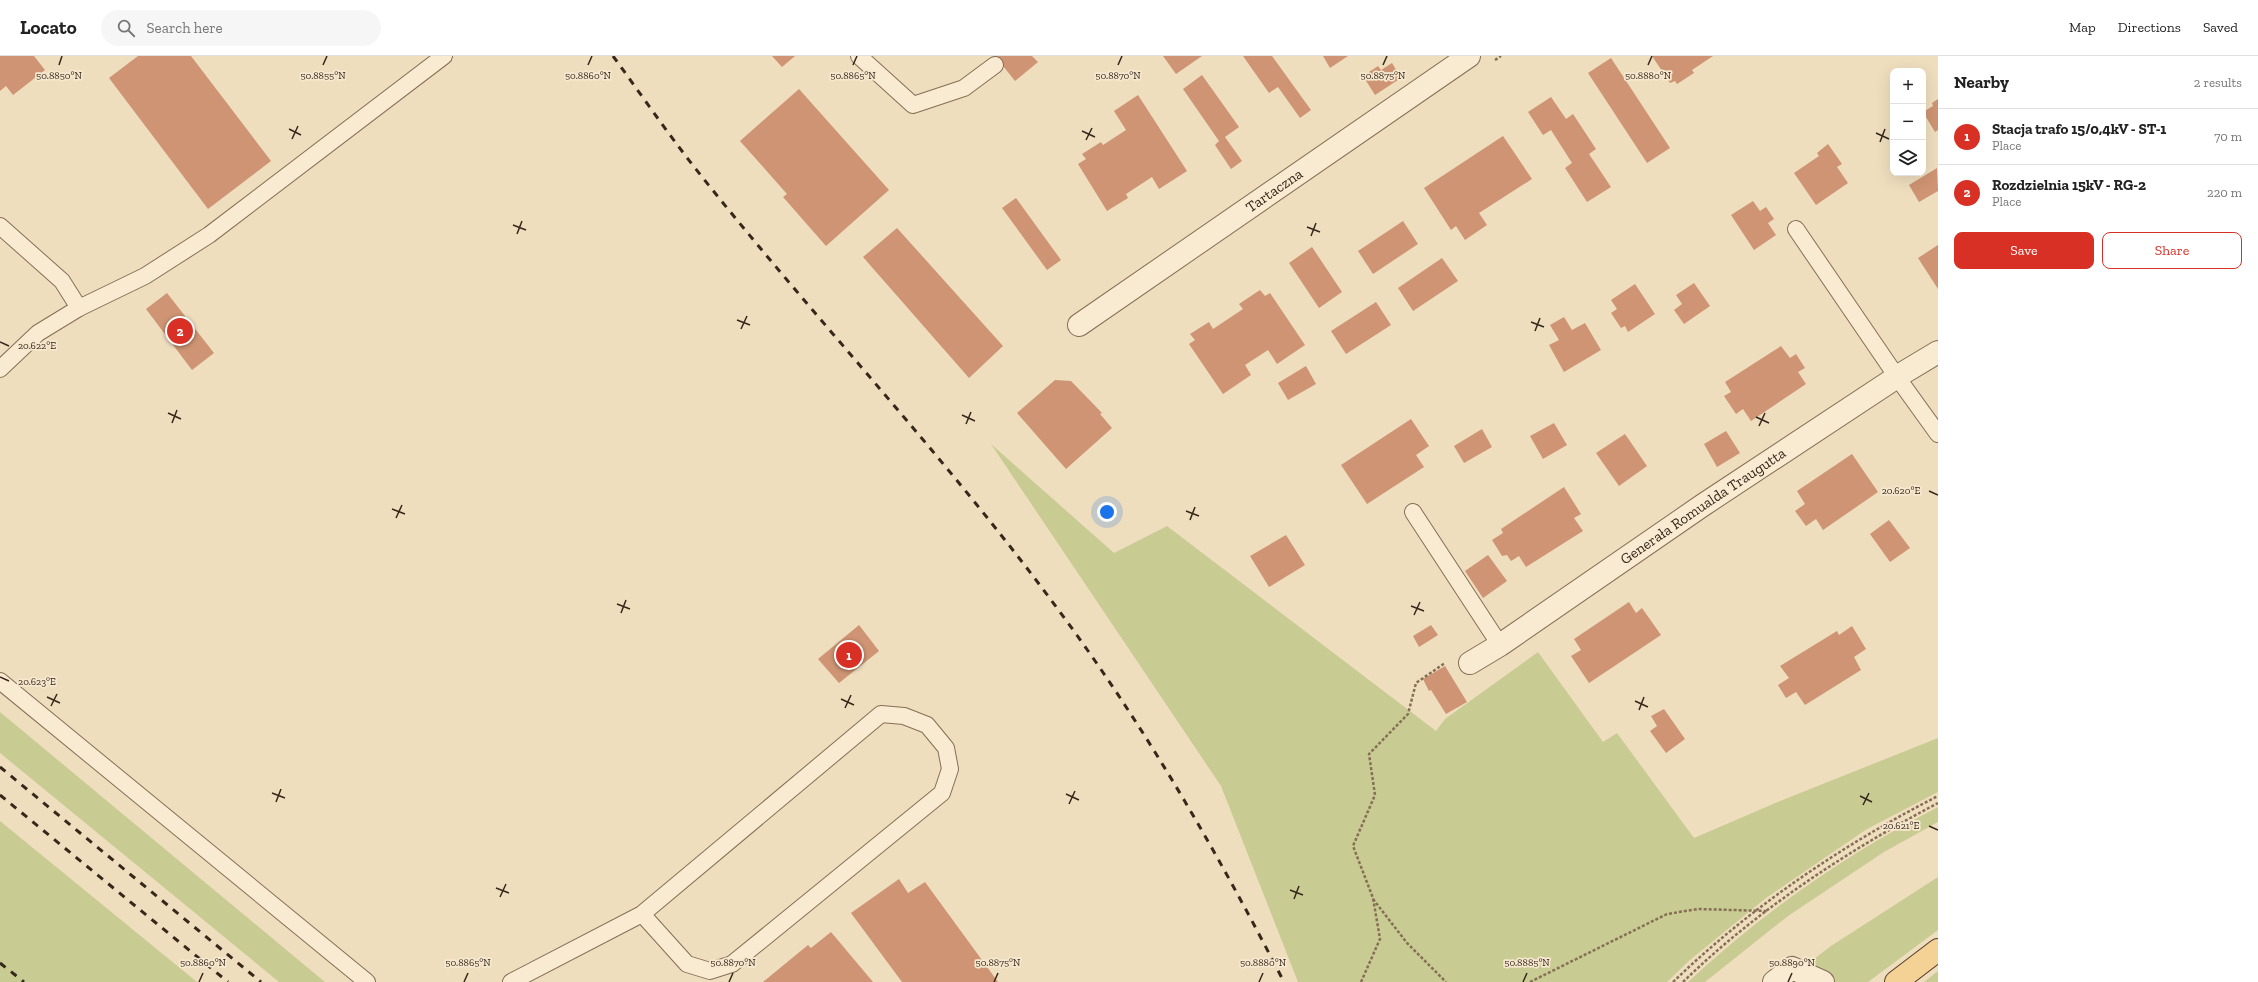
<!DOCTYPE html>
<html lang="en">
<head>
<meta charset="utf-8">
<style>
	:root { --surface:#fff; --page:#f6f6f6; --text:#222; --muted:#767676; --line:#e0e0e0; --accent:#d93025 }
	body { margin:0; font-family:"Zilla Slab",serif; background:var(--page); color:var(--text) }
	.controls { position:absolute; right:12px; top:12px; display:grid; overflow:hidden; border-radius:8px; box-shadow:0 4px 16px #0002 }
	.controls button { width:36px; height:36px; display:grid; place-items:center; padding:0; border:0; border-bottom:1px solid var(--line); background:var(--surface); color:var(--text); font:20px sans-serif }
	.you { position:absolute; left:1107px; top:456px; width:14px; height:14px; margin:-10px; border:3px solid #fff; border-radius:50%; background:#1a73e8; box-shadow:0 0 0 6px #1a73e833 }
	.badge { display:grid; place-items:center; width:26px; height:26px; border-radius:50%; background:var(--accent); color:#fff; font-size:13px; font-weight:700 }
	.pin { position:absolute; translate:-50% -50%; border:2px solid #fff; box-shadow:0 1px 4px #0006 }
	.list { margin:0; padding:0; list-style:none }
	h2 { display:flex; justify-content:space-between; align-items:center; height:52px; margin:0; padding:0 16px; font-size:17px }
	h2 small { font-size:13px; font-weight:400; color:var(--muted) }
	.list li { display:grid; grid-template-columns:26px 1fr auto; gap:12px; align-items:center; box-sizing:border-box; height:56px; padding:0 16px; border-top:1px solid var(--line) }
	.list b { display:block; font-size:15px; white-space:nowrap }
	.list p { margin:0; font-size:13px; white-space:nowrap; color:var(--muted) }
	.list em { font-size:13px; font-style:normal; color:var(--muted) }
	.actions { display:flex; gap:8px; padding:12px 16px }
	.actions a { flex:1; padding:9px 0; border:1px solid var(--accent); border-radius:8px; text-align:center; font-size:14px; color:var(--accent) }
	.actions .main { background:var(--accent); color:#fff }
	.icon { flex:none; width:22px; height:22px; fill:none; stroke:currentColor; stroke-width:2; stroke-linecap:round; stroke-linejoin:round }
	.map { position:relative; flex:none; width:1938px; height:926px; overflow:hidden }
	header { display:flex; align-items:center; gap:24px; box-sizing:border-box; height:56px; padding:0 20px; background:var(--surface); border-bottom:1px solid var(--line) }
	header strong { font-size:19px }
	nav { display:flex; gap:22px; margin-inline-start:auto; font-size:14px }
	.search { width:280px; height:36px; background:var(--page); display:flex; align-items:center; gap:10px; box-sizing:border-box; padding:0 14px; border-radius:22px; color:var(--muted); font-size:15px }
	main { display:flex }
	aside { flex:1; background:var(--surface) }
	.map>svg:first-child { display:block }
</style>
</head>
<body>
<header>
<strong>Locato</strong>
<div class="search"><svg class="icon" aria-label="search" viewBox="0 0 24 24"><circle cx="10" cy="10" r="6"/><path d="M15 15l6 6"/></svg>Search here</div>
<nav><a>Map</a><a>Directions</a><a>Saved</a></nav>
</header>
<main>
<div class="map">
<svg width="1938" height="926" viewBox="0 0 1938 926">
	<rect width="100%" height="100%" fill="#eedebe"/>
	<g fill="#c8cc92">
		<path d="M 991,388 L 1114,497 L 1167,470 L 1436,675 L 1445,663 L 1538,596 L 1603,686 L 1617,677 L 1694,782 L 1780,745 L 1938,682 L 1938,736 L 1867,773 L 1766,842 L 1690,904 L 1667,926 L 1298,926 L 1221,730 Z"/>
		<path d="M 0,656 L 325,926 L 279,926 L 0,697 Z"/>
		<path d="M 1938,751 L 1938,766 L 1884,796 L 1788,860 L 1705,926 L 1688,926 C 1762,857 1848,797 1938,751 Z"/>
		<path d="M 0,765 L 197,926 L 0,926 Z"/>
		<path d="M 1938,821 L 1938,874 L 1868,926 L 1784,926 L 1831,890 Z"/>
		<path d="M 1938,915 L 1938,926 L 1924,926 Z"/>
	</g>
	<g fill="#ce9473">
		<path d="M 0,0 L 34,0 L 45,14 L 13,39 L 6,30 L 0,35 Z"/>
		<path d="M 138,0 L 191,0 L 271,105 L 208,153 L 109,22 Z"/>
		<path d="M 772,0 L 795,0 L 782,11 Z"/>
		<path d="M 995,0 L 1032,0 L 1038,6 L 1015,25 Z"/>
		<path d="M 1163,0 L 1202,0 L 1176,18 Z"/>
		<path d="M 1243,0 L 1272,0 L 1311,54 L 1300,62 L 1278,31 L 1269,37 Z"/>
		<path d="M 1323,0 L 1348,0 L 1330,12 Z"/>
		<path d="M 1652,0 L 1713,0 L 1692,14 L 1694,17 L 1677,28 L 1675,25 L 1670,27 Z"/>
		<path d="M 1611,2 L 1670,92 L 1647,107 L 1588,17 Z"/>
		<path d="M 1392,7 L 1401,22 L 1375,39 L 1363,20 L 1378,10 L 1381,14 Z"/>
		<path d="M 1202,19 L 1239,71 L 1225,81 L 1242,105 L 1231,113 L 1215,89 L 1219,85 L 1183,33 Z"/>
		<path d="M 799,33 L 889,134 L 826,190 L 783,141 L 787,138 L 740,85 Z"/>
		<path d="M 1138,39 L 1187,115 L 1159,133 L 1152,121 L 1126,138 L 1128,142 L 1107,155 L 1078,108 L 1086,103 L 1082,98 L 1101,86 L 1103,89 L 1126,74 L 1114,55 Z"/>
		<path d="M 1551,41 L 1566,63 L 1573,58 L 1596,93 L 1589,98 L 1611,131 L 1587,146 L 1565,112 L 1572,107 L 1551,74 L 1543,79 L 1528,56 Z"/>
		<path d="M 1938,43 L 1938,74 L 1935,76 L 1923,56 L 1933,50 L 1932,47 Z"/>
		<path d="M 1503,80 L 1532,123 L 1479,157 L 1487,169 L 1465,184 L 1456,170 L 1451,174 L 1424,132 Z"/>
		<path d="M 1828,88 L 1842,108 L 1837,111 L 1848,127 L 1816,149 L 1794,117 L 1819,100 L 1817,97 Z"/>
		<path d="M 1937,112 L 1938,135 L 1919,146 L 1909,129 Z"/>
		<path d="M 1016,142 L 1061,204 L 1047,214 L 1002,152 Z"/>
		<path d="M 1753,145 L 1760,155 L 1766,151 L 1774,163 L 1768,167 L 1776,179 L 1754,194 L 1731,159 Z"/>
		<path d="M 1403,165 L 1418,188 L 1373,218 L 1358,195 Z"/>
		<path d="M 897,172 L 1003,290 L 969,322 L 863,201 Z"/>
		<path d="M 1938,189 L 1938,233 L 1918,202 Z"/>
		<path d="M 1312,191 L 1342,236 L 1319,252 L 1289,207 Z"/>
		<path d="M 1442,202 L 1458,225 L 1413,255 L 1398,232 Z"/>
		<path d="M 1694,227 L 1710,250 L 1684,268 L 1674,254 L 1682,248 L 1676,239 Z"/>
		<path d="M 1635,228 L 1655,258 L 1628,276 L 1625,270 L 1621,272 L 1611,257 L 1617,253 L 1611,244 Z"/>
		<path d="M 1260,234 L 1265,240 L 1270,237 L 1305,289 L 1277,308 L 1268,294 L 1245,309 L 1251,319 L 1223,338 L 1189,288 L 1195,284 L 1190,278 L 1209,266 L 1213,273 L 1243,253 L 1239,248 Z"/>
		<path d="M 167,237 L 214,297 L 192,314 L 146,253 Z"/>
		<path d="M 1376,246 L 1391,269 L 1346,298 L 1331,275 Z"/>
		<path d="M 1564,261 L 1572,274 L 1585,267 L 1601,294 L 1564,316 L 1549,289 L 1559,284 L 1550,269 Z"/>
		<path d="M 1781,290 L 1790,302 L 1796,298 L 1805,312 L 1798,316 L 1806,328 L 1751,365 L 1743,353 L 1736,358 L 1724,340 L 1731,336 L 1725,326 Z"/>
		<path d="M 1306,310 L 1316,328 L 1288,344 L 1278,327 Z"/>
		<path d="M 1055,324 L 1071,325 L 1102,357 L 1100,358 L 1112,372 L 1066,413 L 1017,357 Z"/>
		<path d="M 1411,363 L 1429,390 L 1416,399 L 1424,411 L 1367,448 L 1341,409 Z"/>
		<path d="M 1554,367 L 1567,389 L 1543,403 L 1530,380 Z"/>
		<path d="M 1482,373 L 1492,391 L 1464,407 L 1454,390 Z"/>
		<path d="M 1726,375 L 1740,397 L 1717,411 L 1704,388 Z"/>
		<path d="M 1625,378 L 1647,410 L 1619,430 L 1596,397 Z"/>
		<path d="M 1852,398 L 1878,436 L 1823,474 L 1816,463 L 1806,470 L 1795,455 L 1805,448 L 1797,435 Z"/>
		<path d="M 1564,431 L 1581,458 L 1574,462 L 1583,475 L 1526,511 L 1519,500 L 1511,505 L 1507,499 L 1502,500 L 1492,484 L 1503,477 L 1501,473 Z"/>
		<path d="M 1889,464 L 1910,492 L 1890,506 L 1870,478 Z"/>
		<path d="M 1286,479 L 1305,509 L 1269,531 L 1250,500 Z"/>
		<path d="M 1488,499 L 1507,525 L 1483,542 L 1465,515 Z"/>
		<path d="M 1629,546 L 1636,557 L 1642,552 L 1661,579 L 1589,627 L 1571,600 L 1581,594 L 1574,583 Z"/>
		<path d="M 859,569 L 879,595 L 839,627 L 818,603 Z"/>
		<path d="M 1431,569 L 1438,579 L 1419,591 L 1413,580 Z"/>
		<path d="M 1852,570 L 1866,593 L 1854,601 L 1861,614 L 1805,649 L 1796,636 L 1786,642 L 1778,629 L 1789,622 L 1780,610 L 1837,575 L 1839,579 Z"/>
		<path d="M 1445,610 L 1467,646 L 1446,658 L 1431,634 L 1429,635 L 1423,623 Z"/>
		<path d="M 1664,653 L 1685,683 L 1666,697 L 1650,675 L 1657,670 L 1651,660 Z"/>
		<path d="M 899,823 L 908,837 L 925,826 L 998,926 L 902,926 L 851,857 Z"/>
		<path d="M 831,876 L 873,926 L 763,926 L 808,889 L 811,892 Z"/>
	</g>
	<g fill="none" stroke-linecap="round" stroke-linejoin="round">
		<g stroke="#876e56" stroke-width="18">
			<g id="service">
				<path d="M 859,0 L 913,49 L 964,32 L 995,9"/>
				<path d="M 0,170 L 62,225 L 79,252"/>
				<path d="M 1796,173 L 1897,321 L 1938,378"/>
				<path d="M 0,313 L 38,277 L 79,252 L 145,220 L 209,179 L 444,0"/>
				<path d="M 1413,456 L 1500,589"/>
				<path d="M 0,625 L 367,926"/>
				<path d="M 511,926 L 642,858 L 881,658 L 904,660 L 927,669 L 946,692 L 950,713 L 942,737 L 732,908 L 710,915 L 687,908 L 642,858"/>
			</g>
		</g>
		<g stroke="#876e56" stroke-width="24">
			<g id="minor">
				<path id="s1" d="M 1079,269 L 1469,0"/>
				<path id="s2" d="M 1470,607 L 1500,589 L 1703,449 L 1903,317 L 1938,296"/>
			</g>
		</g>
		<g stroke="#876e56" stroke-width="24">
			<path id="tertiary" d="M 1774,926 L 1792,912 L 1823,926"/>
		</g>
		<g stroke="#543c2b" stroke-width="24">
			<path id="primary" d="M 1896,926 L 1938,894"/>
		</g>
		<g stroke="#876e56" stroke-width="2.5" stroke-dasharray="3 2" stroke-linecap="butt">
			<path d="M 1495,4 L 1501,0"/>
			<path d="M 1373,843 L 1407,887 L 1446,926"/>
			<path d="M 1361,926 L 1380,883 L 1373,842 L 1353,790 L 1375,739 L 1369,698 L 1408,658 L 1416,627 L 1445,607"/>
			<path d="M 1530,926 L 1667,858 L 1698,853 L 1767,855"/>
			<path d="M 1673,926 C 1751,851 1842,789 1938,740"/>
			<path d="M 1683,926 C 1757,854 1847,795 1938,747"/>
		</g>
		<use href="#service" stroke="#f9ebd1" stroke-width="16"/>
		<use href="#minor" stroke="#f9ebd1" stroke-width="22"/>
		<use href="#tertiary" stroke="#f9ebd1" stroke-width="22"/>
		<use href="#primary" stroke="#f4d194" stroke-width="22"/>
		<g stroke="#36271b" stroke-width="3" stroke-dasharray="7 7" stroke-linecap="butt">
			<path d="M 613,0 C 640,37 666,75 695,112 C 813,261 944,399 1057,552 C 1145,670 1217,796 1284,926"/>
			<path d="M 0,711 L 261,926"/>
			<path d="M 0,739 L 228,926"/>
			<path d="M 0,907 L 24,926"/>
		</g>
	</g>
	<path fill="none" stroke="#36271b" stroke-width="1.5" d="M 59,9 L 62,0M 323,9 L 327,0M 588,9 L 592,0M 853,9 L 857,0M 1118,9 L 1122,0M 1383,9 L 1387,0M 1648,9 L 1652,0M 289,73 L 301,79M 1082,75 L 1095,81M 1876,77 L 1889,83M 292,83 L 298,70M 1086,84 L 1092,72M 1880,86 L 1885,73M 513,169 L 526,174M 1307,171 L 1320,176M 517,178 L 522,165M 1311,180 L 1316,167M 737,264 L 750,269M 1531,266 L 1544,271M 741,273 L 747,260M 1535,275 L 1540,262M 0,286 L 9,290M 168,357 L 181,363M 962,359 L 975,365M 1756,361 L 1769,367M 172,367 L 177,354M 966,368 L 971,356M 1759,370 L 1765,357M 1929,435 L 1938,439M 392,453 L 405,458M 1186,455 L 1199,460M 396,462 L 402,449M 1190,464 L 1195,451M 617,548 L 630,553M 1411,550 L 1424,555M 621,557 L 626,544M 1414,559 L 1420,546M 0,621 L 9,625M 47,641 L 60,647M 841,643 L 854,649M 1635,645 L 1648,651M 51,650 L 57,638M 845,652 L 851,639M 1639,654 L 1644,641M 272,737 L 285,742M 1066,738 L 1079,744M 1860,740 L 1872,746M 276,746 L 281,733M 1069,748 L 1075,735M 1863,749 L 1869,737M 1929,770 L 1938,774M 496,832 L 509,837M 1290,834 L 1303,839M 500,841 L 506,828M 1294,843 L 1299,830M 199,926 L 203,917M 464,926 L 468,917M 729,926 L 733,917M 994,926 L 998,917M 1259,926 L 1263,917M 1523,926 L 1527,917M 1788,926 L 1792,917"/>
	<g text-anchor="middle" stroke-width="3.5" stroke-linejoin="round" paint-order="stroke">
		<g font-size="15" fill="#36271b" stroke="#f6e8ce">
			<text dy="5" stroke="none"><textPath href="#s1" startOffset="237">Tartaczna</textPath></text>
			<text dy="5" stroke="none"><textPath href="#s2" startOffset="281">Generała Romualda Traugutta</textPath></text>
		</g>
	</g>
	<g font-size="10" text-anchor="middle" fill="#36271b" stroke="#f6e8ce" stroke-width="3.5" stroke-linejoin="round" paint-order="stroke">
		<text x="59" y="23">50.8850°N</text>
		<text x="323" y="23">50.8855°N</text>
		<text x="588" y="23">50.8860°N</text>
		<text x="853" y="23">50.8865°N</text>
		<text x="1118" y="23">50.8870°N</text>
		<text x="1383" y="23">50.8875°N</text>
		<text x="1648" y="23">50.8880°N</text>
		<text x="37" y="293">20.622°E</text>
		<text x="1901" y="438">20.620°E</text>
		<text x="37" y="629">20.623°E</text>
		<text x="1901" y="773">20.621°E</text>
		<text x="203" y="910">50.8860°N</text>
		<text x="468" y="910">50.8865°N</text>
		<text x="733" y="910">50.8870°N</text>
		<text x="998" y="910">50.8875°N</text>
		<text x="1263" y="910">50.8880°N</text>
		<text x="1527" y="910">50.8885°N</text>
		<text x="1792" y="910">50.8890°N</text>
	</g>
</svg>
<div class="controls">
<button>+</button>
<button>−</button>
<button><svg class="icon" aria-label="layers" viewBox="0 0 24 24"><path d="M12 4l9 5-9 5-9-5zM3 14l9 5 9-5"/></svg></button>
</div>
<div class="you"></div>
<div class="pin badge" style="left:849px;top:599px">1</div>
<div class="pin badge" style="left:180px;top:275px">2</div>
</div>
<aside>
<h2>Nearby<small>2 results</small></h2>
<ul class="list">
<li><span class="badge">1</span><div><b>Stacja trafo 15/0,4kV - ST-1</b><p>Place</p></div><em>70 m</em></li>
<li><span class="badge">2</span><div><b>Rozdzielnia 15kV - RG-2</b><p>Place</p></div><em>220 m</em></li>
</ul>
<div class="actions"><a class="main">Save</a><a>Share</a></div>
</aside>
</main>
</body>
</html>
